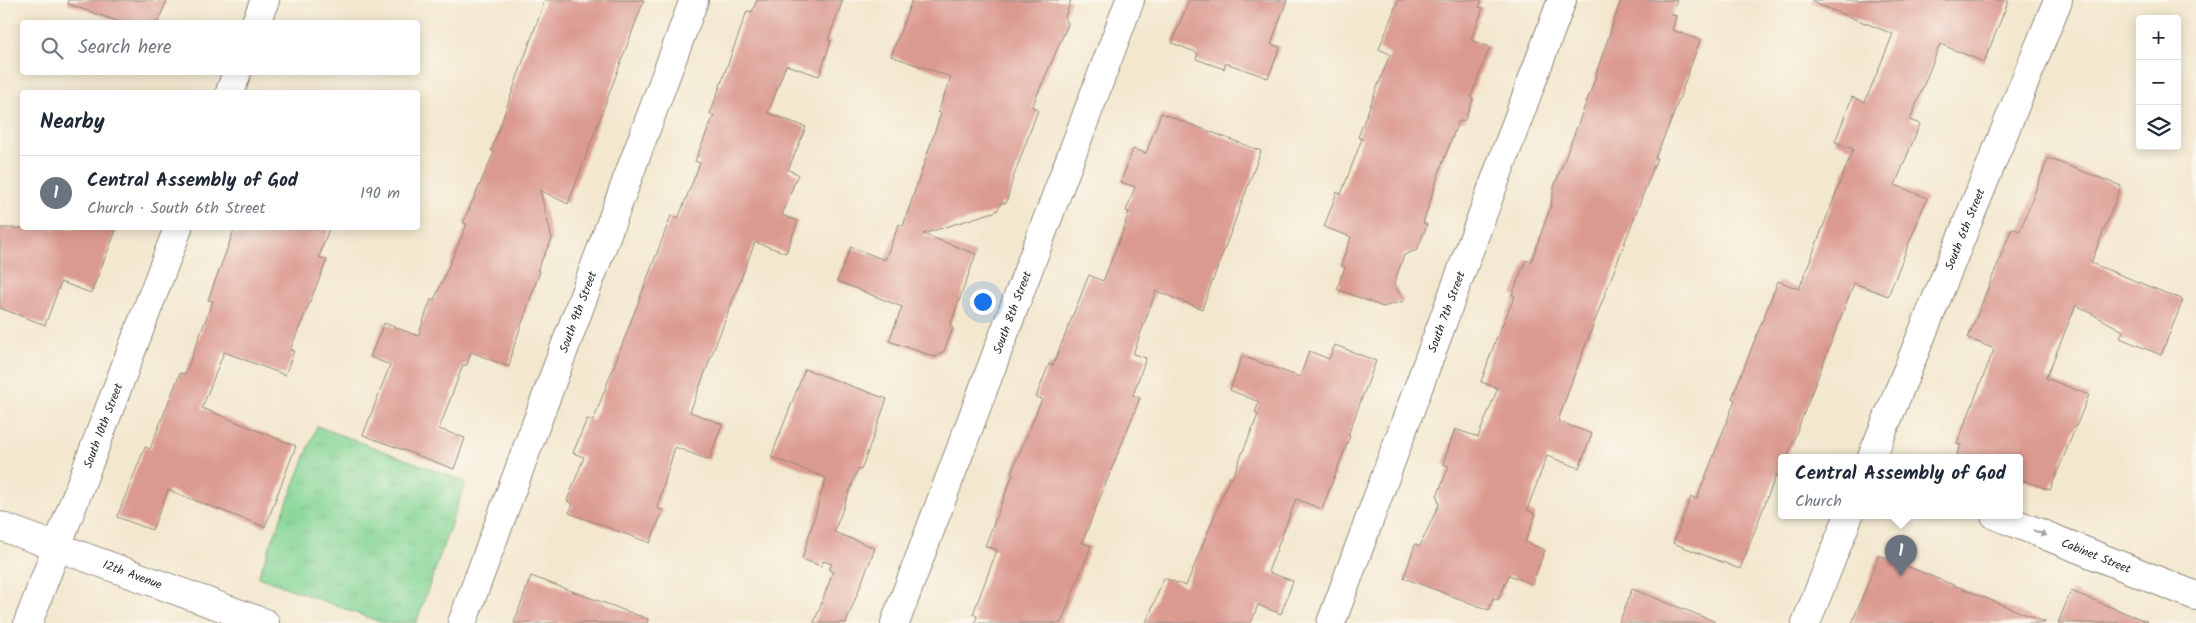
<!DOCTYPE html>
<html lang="en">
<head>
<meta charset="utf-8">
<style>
	:root { --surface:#fff; --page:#f2f2f3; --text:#1f2937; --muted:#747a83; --line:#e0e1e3; --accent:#2563eb }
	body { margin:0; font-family:Kalam,sans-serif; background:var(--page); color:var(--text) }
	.controls { position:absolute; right:15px; top:15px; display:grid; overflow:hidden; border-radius:5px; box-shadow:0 2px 12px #0003 }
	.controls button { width:45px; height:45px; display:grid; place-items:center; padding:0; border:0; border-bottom:1px solid var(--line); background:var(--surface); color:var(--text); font:25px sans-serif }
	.you { position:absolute; left:982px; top:301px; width:18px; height:18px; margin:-12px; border:4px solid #fff; border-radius:50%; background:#1a73e8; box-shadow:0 0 0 8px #1a73e833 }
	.badge { display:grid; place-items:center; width:32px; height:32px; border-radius:50%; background:var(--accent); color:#fff; font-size:16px; font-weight:700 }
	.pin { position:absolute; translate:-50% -41px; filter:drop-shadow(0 1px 2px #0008) }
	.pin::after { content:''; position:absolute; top:26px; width:18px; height:15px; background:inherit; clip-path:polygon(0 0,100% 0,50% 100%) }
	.popup { position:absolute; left:1778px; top:454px; width:245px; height:65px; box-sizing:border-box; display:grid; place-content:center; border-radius:5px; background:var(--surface); filter:drop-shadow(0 1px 4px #0005); font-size:16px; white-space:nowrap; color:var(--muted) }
	.popup b { font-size:19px; color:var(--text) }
	.popup::after { content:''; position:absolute; left:50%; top:100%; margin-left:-10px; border:10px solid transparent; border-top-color:var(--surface) }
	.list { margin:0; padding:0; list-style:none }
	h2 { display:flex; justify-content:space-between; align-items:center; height:65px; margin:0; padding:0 20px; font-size:21px }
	h2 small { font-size:16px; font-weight:400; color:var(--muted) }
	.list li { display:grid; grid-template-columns:32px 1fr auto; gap:15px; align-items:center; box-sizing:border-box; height:75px; padding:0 20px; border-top:1px solid var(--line) }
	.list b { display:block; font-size:19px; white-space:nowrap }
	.list p { margin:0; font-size:16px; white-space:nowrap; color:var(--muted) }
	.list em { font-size:16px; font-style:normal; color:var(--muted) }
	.icon { flex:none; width:28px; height:28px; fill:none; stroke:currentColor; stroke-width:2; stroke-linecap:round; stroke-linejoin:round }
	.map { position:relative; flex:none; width:2196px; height:623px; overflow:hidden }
	.search { position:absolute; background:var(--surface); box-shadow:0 2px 12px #0003; left:20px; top:20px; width:400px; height:55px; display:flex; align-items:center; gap:12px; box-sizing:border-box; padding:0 18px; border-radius:5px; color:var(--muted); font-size:19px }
	.panel { position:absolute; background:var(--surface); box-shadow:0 2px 12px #0003; left:20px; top:90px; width:400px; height:140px; border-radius:5px }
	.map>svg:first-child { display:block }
</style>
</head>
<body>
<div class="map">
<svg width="2196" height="623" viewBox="0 0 2196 623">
	<defs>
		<pattern id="park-tufts" width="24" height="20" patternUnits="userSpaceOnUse" patternTransform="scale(1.25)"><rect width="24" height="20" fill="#86d697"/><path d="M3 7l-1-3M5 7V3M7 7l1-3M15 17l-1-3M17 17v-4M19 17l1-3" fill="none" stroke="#74b882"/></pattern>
	</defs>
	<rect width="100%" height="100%" fill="#fbf7ec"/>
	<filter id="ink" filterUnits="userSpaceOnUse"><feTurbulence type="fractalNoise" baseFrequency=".02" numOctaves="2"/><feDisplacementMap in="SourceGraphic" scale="10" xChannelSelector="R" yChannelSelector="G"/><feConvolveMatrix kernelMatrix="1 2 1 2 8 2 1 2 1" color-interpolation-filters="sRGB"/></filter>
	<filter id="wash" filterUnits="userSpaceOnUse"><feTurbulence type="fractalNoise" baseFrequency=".0096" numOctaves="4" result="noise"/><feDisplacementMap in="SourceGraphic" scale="20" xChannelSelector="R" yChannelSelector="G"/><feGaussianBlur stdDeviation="1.12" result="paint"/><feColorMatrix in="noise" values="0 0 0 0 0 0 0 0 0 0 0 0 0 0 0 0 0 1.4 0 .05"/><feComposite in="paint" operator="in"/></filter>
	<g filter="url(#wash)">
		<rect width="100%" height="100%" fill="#f3e7ce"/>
		<path fill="url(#park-tufts)" stroke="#588061" d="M 317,426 L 466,482 L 416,623 L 383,623 L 258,577 Z"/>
		<g id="blocks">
			<g fill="#db9a90">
				<path d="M 68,0 L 167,0 L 158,22 L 120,22 L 68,4 Z"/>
				<path d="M 545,0 L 644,0 L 568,204 L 540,190 L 552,239 L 537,270 L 540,271 L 513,349 L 509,367 L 471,352 L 467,365 L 463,365 L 439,429 L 465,438 L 454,469 L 363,435 L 390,365 L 370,357 L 384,323 L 418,336 L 431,299 L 434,300 L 467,224 L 463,223 L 494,152 L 491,151 Z"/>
				<path d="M 757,0 L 843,0 L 828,40 L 831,41 L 819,76 L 786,65 L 768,113 L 806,127 L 788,170 L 798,174 L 782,215 L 798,221 L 786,253 L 755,242 L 690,412 L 722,424 L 709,460 L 675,447 L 657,508 L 663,510 L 650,543 L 569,513 L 573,504 L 567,501 L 584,457 L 573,453 L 587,419 L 593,421 L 671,216 L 678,219 L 700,163 L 695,161 L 714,115 L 710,114 L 747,11 L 752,12 Z"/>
				<path d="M 912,0 L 1071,0 L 1065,17 L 1068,24 L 1032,107 L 1038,110 L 1013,178 L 1006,203 L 1001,203 L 997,211 L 923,234 L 976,254 L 950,326 L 953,328 L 944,351 L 935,357 L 889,341 L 902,307 L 837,281 L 851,247 L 885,260 L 899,224 L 903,226 L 941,113 L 938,112 L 951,77 L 891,56 Z"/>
				<path d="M 1189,0 L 1287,0 L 1271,44 L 1280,47 L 1268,78 L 1226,63 L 1224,69 L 1196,59 L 1198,53 L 1172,43 Z"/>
				<path d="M 1398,0 L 1482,0 L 1479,7 L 1483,8 L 1471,40 L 1490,47 L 1471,96 L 1473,99 L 1465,120 L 1458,122 L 1441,167 L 1423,223 L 1427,225 L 1417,250 L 1404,255 L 1394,284 L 1404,301 L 1383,307 L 1337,289 L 1345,267 L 1341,265 L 1351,237 L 1324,227 L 1337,192 L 1341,194 L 1362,139 L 1358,137 L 1390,54 L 1379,49 Z"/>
				<path d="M 1621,0 L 1677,0 L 1671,15 L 1676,16 L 1672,30 L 1700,40 L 1673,116 L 1655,158 L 1657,158 L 1573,378 L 1558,421 L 1592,434 L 1579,468 L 1547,456 L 1527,510 L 1536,514 L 1525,542 L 1545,550 L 1532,584 L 1509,575 L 1498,600 L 1493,598 L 1489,610 L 1404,578 L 1415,544 L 1420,546 L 1439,504 L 1437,496 L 1449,466 L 1443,464 L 1455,429 L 1478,437 L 1498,388 L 1481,382 L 1496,339 L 1515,296 L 1512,295 L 1526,260 L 1531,262 L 1551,205 L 1554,187 L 1596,77 L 1595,77 Z"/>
				<path d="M 1812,0 L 2009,0 L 1984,62 L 1940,44 L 1910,120 L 1920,124 L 1895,185 L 1927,198 L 1888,296 L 1854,283 L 1787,457 L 1782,457 L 1780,476 L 1776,475 L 1740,569 L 1673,543 L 1691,497 L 1697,499 L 1735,400 L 1732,398 L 1778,281 L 1799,289 L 1853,149 L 1835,142 L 1852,97 L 1865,102 L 1893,34 L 1812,2 Z"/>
				<path d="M 1161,113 L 1261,151 L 1202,309 L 1156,291 L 1133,354 L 1146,358 L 1133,395 L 1140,398 L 1082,543 L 1091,546 L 1061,623 L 975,623 L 977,616 L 973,614 L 997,550 L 985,546 L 1013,474 L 1011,473 L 1042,399 L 1036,397 L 1049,364 L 1053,365 L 1089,275 L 1103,281 L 1126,223 L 1125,223 L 1129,212 L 1126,211 L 1135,187 L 1121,182 L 1133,149 L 1146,153 Z"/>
				<path d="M 2048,158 L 2121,186 L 2091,263 L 2183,300 L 2161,355 L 2120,338 L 2123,331 L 2076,305 L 2046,378 L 2089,395 L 2050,490 L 2020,479 L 2020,457 L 1956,457 L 1961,445 L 1957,444 L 1994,349 L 1968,338 L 2012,228 L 2020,231 Z"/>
				<path d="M 0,228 L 117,228 L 91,293 L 61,282 L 45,325 L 0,308 Z"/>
				<path d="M 235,228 L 329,228 L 319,257 L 327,260 L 290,350 L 294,351 L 285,375 L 224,352 L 202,408 L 296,446 L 265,527 L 168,490 L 152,530 L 117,517 L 145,447 L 150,449 L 180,373 L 185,374 L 213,301 L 208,300 Z"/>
				<path d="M 1335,345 L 1376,361 L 1348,435 L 1350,436 L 1322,509 L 1296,499 L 1268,572 L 1293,581 L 1281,614 L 1258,605 L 1251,623 L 1146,623 L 1164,578 L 1186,586 L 1230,477 L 1232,478 L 1258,415 L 1255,413 L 1259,402 L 1230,390 L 1242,356 L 1300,377 L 1309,351 L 1329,359 Z"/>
				<path d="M 805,369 L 887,399 L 861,470 L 858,469 L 834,532 L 875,548 L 846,623 L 814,623 L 833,572 L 829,570 L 832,564 L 823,561 L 821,566 L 802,559 L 826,478 L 771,457 Z"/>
				<path d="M 1879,555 L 2045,622 L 2045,623 L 1852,623 Z"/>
				<path d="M 531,576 L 648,619 L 647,623 L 514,623 Z"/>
				<path d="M 1632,589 L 1714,621 L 1714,623 L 1619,623 Z"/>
				<path d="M 2071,591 L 2148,622 L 2148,623 L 2058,623 Z"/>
			</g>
		</g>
	</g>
	<g filter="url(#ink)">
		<use href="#blocks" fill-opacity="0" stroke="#8f897c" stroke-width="1"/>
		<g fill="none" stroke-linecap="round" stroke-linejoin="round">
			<g stroke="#8f897c" stroke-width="30">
				<g id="minor">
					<path d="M 256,22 L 265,0"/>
					<path d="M 230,92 L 237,72"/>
					<path id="s1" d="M 1872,457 L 2058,0"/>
					<path id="s2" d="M 1995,515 L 2196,596"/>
					<path id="s3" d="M 0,526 L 265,623"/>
					<path id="s4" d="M 28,623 L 178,228"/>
					<path id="s5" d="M 462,623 L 694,0"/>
					<path id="s6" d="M 895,623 L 1130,0"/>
					<path id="s7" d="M 1331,623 L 1562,0"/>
					<path d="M 1806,623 L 1849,515"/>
				</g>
			</g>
			<use href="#minor" stroke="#fff" stroke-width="28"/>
		</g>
		<defs><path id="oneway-solid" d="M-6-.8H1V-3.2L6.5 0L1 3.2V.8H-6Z" transform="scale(1.25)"/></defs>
		<use fill="#a0a0a0" href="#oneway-solid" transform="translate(2040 533) rotate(22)"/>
	</g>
	<g text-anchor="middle" stroke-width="4" stroke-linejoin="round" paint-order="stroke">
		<g font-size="12" fill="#2b2b2b" stroke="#fbf7ec">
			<text dy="4" stroke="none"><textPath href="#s1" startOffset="246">South 6th Street</textPath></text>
			<text dy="4" stroke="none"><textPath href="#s5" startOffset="332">South 9th Street</textPath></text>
			<text dy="4" stroke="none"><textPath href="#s6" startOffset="332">South 8th Street</textPath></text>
			<text dy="4" stroke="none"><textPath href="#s7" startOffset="332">South 7th Street</textPath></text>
			<text dy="4" stroke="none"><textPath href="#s4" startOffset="211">South 10th Street</textPath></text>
			<text dy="4" stroke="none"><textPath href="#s2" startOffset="109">Cabinet Street</textPath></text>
			<text dy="4" stroke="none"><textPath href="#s3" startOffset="141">12th Avenue</textPath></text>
		</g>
	</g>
</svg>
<div class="controls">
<button>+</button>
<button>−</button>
<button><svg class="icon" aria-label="layers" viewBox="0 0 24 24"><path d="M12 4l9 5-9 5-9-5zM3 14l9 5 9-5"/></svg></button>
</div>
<div class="you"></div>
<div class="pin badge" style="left:1901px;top:576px;background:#6b7280">1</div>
<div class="popup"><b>Central Assembly of God</b>Church</div>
<div class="search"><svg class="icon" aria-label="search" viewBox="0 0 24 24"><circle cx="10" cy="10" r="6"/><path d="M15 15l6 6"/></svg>Search here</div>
<section class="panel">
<h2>Nearby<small></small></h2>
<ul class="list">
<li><span class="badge" style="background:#6b7280">1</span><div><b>Central Assembly of God</b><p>Church · South 6th Street</p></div><em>190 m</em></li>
</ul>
</section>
</div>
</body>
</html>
